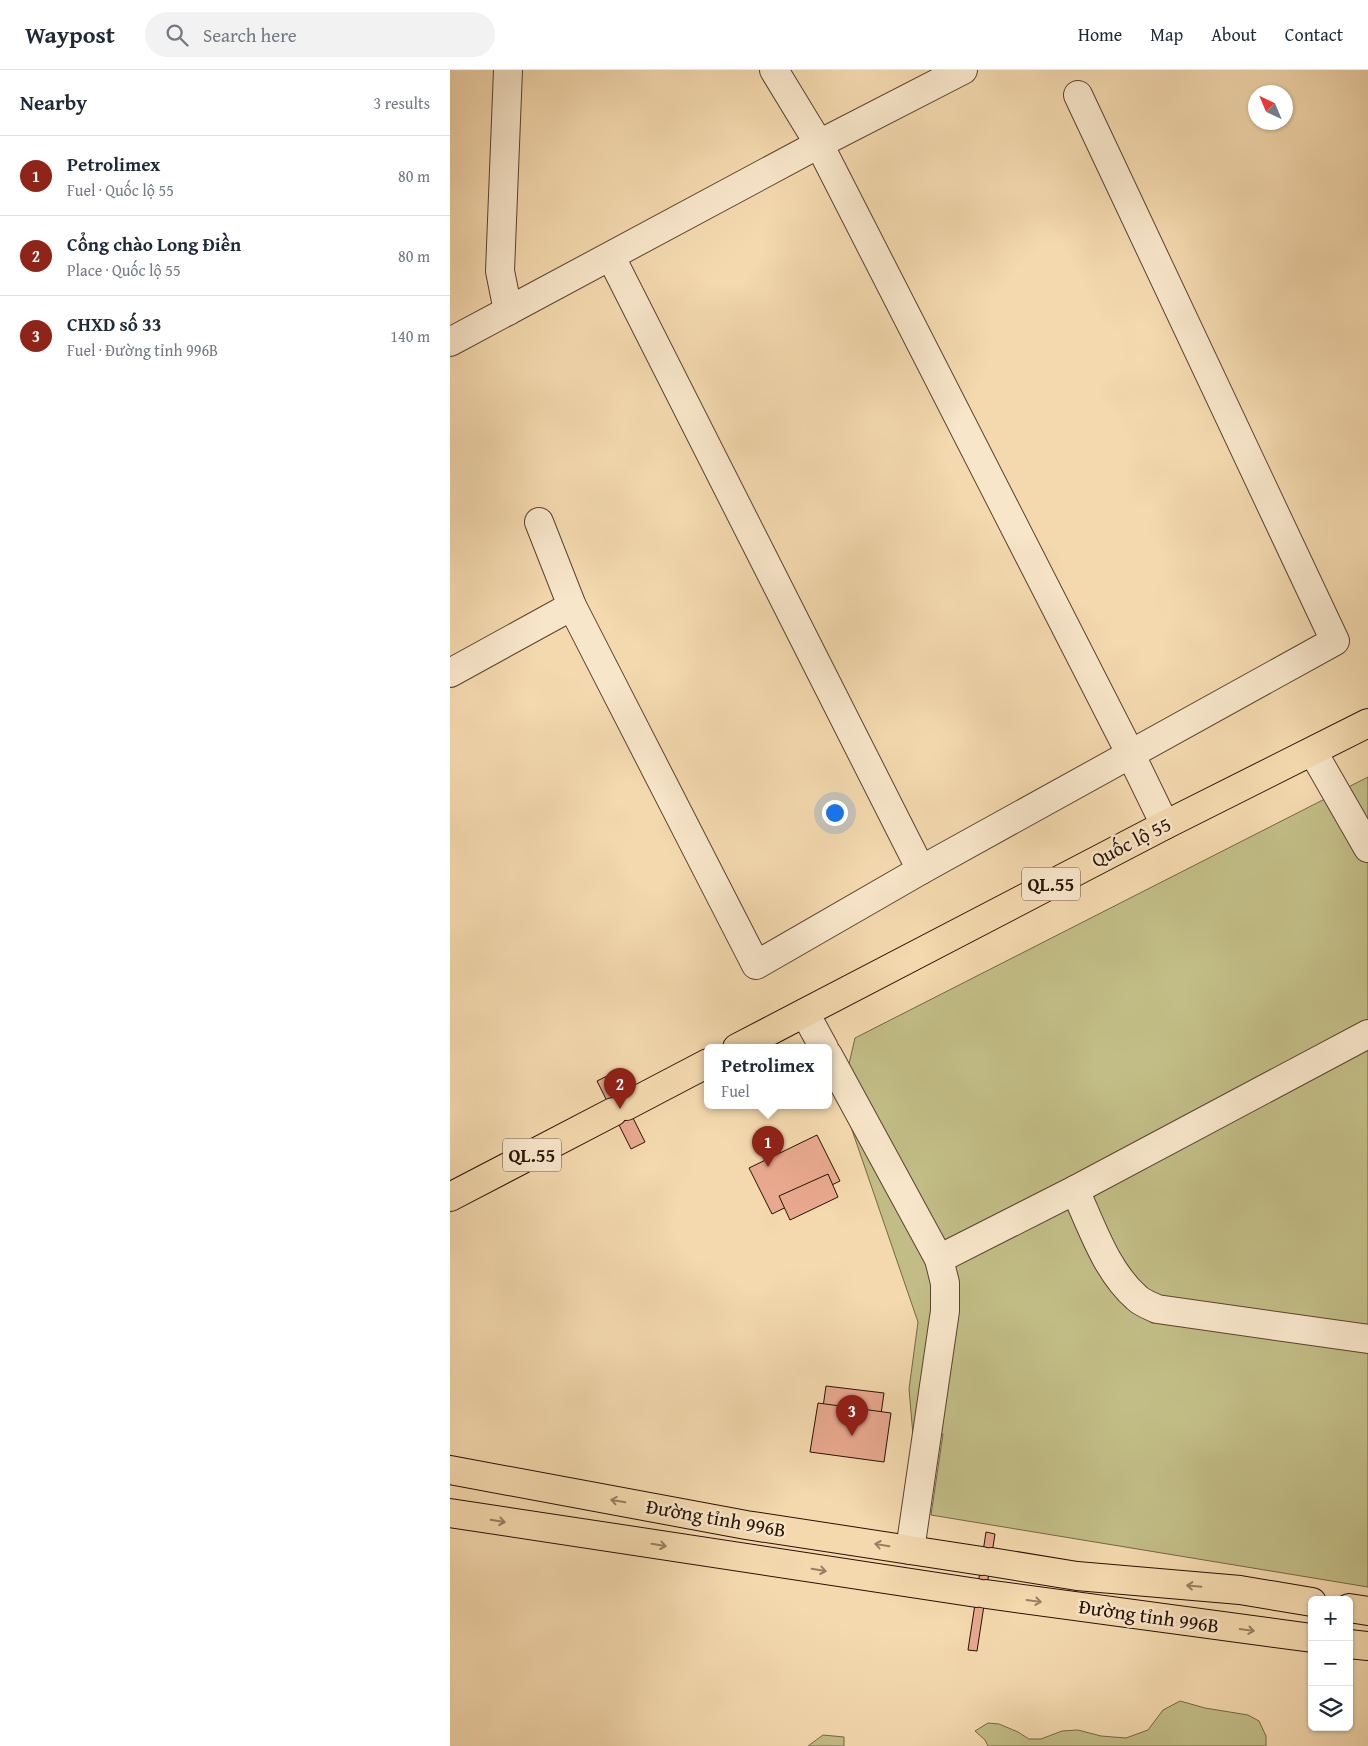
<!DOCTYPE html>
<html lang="en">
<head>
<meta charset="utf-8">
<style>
	:root { --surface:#fff; --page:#f2f2f3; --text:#1f2937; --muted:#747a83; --line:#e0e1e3; --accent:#8f2418 }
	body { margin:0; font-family:"Gentium Book Plus",serif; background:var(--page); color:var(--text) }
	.controls { position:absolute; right:15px; bottom:15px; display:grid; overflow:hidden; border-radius:8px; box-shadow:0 1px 4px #0004 }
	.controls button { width:45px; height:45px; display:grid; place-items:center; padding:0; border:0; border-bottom:1px solid var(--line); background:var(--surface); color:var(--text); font:25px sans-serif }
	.compass { position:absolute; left:798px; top:15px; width:45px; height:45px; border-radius:50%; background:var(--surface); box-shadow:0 1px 4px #0004; rotate:316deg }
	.you { position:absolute; left:384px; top:742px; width:18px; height:18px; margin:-12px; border:4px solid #fff; border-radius:50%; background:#1a73e8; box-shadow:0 0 0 8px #1a73e833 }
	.badge { display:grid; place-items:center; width:32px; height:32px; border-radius:50%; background:var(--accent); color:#fff; font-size:16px; font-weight:700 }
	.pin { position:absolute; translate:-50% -41px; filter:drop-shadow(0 1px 2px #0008) }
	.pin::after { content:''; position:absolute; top:26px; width:18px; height:15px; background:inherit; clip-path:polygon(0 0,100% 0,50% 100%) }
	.popup { position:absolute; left:254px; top:974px; width:128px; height:65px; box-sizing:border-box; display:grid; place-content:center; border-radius:8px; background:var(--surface); filter:drop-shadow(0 1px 4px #0005); font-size:16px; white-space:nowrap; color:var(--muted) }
	.popup b { font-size:19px; color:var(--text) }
	.popup::after { content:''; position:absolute; left:50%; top:100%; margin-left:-10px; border:10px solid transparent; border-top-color:var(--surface) }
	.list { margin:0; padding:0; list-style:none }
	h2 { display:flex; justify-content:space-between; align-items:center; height:65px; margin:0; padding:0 20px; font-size:21px }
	h2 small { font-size:16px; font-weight:400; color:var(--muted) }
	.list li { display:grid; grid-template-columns:32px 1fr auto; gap:15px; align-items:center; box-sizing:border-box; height:80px; padding:0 20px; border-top:1px solid var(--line) }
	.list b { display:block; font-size:19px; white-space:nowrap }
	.list p { margin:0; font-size:16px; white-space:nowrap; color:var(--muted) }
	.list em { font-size:16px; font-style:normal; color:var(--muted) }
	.icon { flex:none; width:28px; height:28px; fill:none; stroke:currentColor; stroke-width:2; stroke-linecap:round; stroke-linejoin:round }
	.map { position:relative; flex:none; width:918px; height:1676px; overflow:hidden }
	header { display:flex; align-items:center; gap:30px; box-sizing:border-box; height:70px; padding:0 25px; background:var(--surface); border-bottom:1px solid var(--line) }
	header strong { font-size:24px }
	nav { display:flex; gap:28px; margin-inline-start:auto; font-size:18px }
	.search { width:350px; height:45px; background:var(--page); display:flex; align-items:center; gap:12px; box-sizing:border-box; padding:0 18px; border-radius:28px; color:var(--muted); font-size:19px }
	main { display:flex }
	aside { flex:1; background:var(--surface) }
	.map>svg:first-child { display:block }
</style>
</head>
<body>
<header>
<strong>Waypost</strong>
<div class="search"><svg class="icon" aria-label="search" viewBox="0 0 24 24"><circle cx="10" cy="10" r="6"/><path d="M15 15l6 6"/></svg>Search here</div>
<nav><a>Home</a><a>Map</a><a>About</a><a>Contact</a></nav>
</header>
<main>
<aside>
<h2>Nearby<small>3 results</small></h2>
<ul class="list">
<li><span class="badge">1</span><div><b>Petrolimex</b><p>Fuel · Quốc lộ 55</p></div><em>80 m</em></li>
<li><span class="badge">2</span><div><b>Cổng chào Long Điền</b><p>Place · Quốc lộ 55</p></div><em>80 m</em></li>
<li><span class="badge">3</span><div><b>CHXD số 33</b><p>Fuel · Đường tỉnh 996B</p></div><em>140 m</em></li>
</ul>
</aside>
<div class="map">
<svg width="918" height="1676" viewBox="0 0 918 1676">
	<rect width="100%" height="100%" fill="#f4d9ae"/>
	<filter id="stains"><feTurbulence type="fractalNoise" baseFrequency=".004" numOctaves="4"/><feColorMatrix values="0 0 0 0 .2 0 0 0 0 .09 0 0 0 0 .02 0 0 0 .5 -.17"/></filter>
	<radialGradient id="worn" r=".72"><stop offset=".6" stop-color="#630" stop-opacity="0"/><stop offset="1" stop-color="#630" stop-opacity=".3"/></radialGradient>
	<g fill="#c2bd86" stroke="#756744">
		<path d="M 918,707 L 918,1517 L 481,1445 L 493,1364 L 463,1365 L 459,1319 L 468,1252 L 391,1028 L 405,968 Z"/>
		<path d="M 730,1631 L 755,1638 L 798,1645 L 809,1651 L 816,1666 L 816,1676 L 538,1676 L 535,1670 L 525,1661 L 538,1653 L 549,1654 L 568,1662 L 579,1669 L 591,1669 L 612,1661 L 628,1660 L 651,1666 L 676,1668 L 698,1660 L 713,1640 Z"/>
		<path d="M 373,1665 L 394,1667 L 394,1676 L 358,1676 Z"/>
	</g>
	<g fill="#e9a990" stroke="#281103">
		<path d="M 161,1004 L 195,1072 L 181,1079 L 147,1011 Z"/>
		<path d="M 367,1065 L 390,1111 L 322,1144 L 299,1098 Z"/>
		<path d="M 378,1104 L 388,1127 L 340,1150 L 329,1126 Z"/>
		<path d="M 376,1316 L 434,1323 L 430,1351 L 372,1344 Z"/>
		<path d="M 368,1333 L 441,1343 L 434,1392 L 360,1382 Z"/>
		<path d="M 536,1462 L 545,1464 L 527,1581 L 518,1580 Z"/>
	</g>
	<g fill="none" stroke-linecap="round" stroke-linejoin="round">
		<g stroke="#5b432e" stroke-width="30">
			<g id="minor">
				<path d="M 58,0 L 50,201 L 58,241"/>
				<path d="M 324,0 L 369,74 L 680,683 L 715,755"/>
				<path d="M 161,187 L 471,800"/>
				<path d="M 0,272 L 369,74 L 513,0"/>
				<path d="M 89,452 L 122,536 L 306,895 L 471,800 L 885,571 L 628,25"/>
				<path d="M 0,603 L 122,536"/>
				<path d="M 863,682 L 918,778"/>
				<path d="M 355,943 L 374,978"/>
				<path d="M 378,985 L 489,1189 L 495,1213 L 495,1241 L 460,1480"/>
				<path d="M 625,1120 C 642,1157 656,1201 687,1228 C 692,1233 701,1236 707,1239 L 918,1269"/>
				<path d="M 489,1189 L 625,1120 L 918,964"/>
			</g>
		</g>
		<g stroke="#281103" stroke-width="30">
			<g id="major">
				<path d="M 0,1400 L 296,1455 L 532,1491"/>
				<path d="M 0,1443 L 527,1523"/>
				<path d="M 541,1492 L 627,1506 L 790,1520 L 862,1532"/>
				<path d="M 536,1524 L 862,1568"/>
				<path d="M 899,1538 L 918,1541"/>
				<path d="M 899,1574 L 918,1576"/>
			</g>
		</g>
		<g stroke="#281103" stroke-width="30">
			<g id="highway">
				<path d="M 287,978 L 715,755 L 918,653"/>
				<path d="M 176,1036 L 258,993"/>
				<path d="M 0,1127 L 163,1042"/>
			</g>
		</g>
		<use href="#minor" stroke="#f8e6ca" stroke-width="28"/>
		<use href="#major" stroke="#f4d9ae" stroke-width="28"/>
		<use href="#highway" stroke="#f4d9ae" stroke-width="28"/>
	</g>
	<defs><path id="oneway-shaft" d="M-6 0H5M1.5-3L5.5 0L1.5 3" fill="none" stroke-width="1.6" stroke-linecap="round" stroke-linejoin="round" transform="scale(1.25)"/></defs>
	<g stroke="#987f61">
		<use href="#oneway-shaft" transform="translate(168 1431) rotate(-170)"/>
		<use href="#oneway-shaft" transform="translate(48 1451) rotate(9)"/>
		<use href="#oneway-shaft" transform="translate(209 1475) rotate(9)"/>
		<use href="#oneway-shaft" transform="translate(432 1475) rotate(-171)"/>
		<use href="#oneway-shaft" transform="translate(369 1500) rotate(9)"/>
		<use href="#oneway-shaft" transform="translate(744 1516) rotate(-175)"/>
		<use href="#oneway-shaft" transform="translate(584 1531) rotate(8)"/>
		<use href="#oneway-shaft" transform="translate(797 1560) rotate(8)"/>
	</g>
	<g text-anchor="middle" stroke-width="5" stroke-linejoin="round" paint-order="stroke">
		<g fill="#f8e6ca" stroke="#66513f" stroke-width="1">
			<rect x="572" y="797.5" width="58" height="33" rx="4"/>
			<rect x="53" y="1068.5" width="58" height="33" rx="4"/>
		</g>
		<g font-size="19" font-weight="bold" fill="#281103">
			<text x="601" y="821">QL.55</text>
			<text x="82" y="1092">QL.55</text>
		</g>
		<g font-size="20" fill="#281103" stroke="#f8e6ca">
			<text transform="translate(681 772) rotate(-27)" y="7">Quốc lộ 55</text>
			<text transform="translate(266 1448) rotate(10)" y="7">Đường tỉnh 996B</text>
			<text transform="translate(699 1546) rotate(8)" y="7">Đường tỉnh 996B</text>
		</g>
	</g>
	<rect width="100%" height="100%" filter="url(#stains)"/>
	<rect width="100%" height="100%" fill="url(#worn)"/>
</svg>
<div class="controls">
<button>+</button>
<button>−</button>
<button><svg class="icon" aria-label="layers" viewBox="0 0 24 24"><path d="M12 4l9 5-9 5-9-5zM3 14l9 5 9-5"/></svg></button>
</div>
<svg class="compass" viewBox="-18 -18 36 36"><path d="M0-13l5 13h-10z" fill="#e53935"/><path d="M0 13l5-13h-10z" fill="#747a83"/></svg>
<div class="you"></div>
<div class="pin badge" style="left:318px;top:1097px">1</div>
<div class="popup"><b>Petrolimex</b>Fuel</div>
<div class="pin badge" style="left:170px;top:1039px">2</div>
<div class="pin badge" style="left:402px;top:1366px">3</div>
</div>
</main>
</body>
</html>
